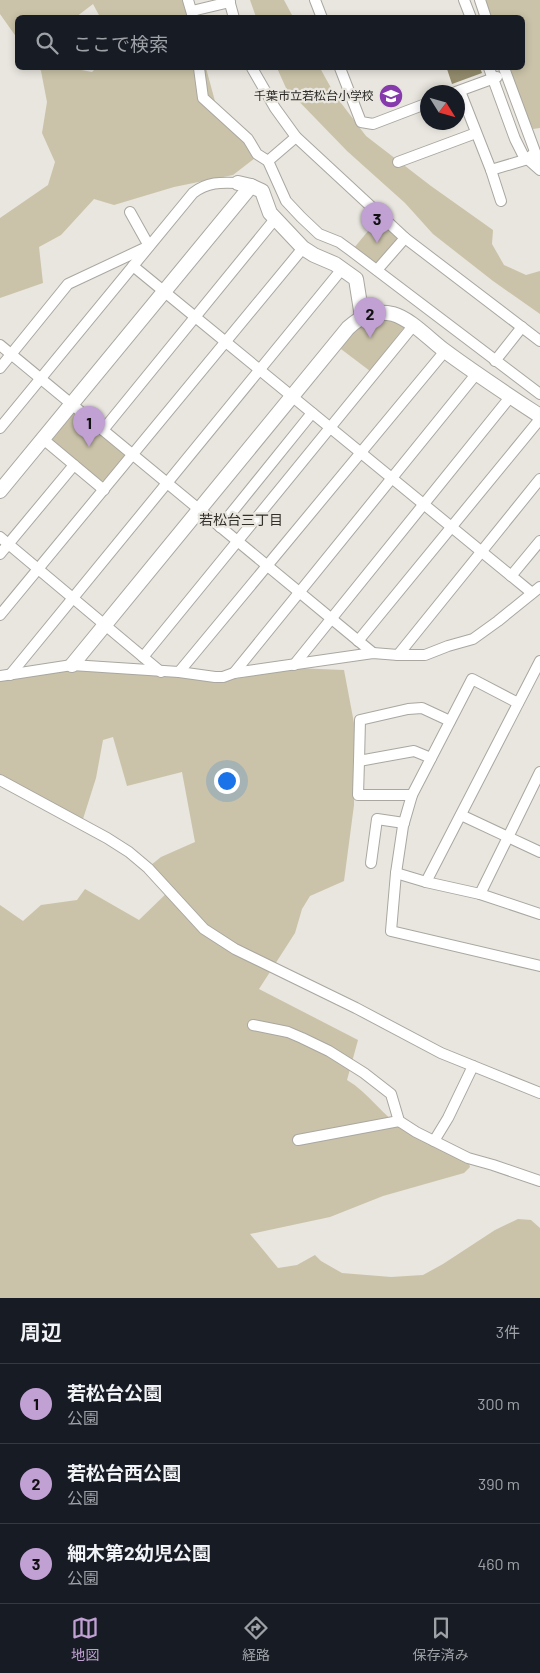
<!DOCTYPE html>
<html lang="ja">
<head>
<meta charset="utf-8">
<style>
	:root { --surface:#171b24; --page:#242831; --text:#f1f3f6; --muted:#9ea1a6; --line:#363941; --accent:#c1a0d4 }
	body { margin:0; font-family:Barlow,"Noto Sans JP",sans-serif; background:var(--page); color:var(--text) }
	.compass { position:absolute; left:420px; top:85px; width:45px; height:45px; border-radius:50%; background:var(--surface); box-shadow:0 2px 8px #0003; rotate:127deg }
	.you { position:absolute; left:226px; top:780px; width:18px; height:18px; margin:-12px; border:4px solid #fff; border-radius:50%; background:#1a73e8; box-shadow:0 0 0 8px #1a73e833 }
	.badge { display:grid; place-items:center; width:32px; height:32px; border-radius:50%; background:var(--accent); color:#111; font-size:16px; font-weight:700 }
	.pin { position:absolute; translate:-50% -41px; filter:drop-shadow(0 1px 2px #0008) }
	.pin::after { content:''; position:absolute; top:26px; width:18px; height:15px; background:inherit; clip-path:polygon(0 0,100% 0,50% 100%) }
	.list { margin:0; padding:0; list-style:none }
	h2 { display:flex; justify-content:space-between; align-items:center; height:65px; margin:0; padding:0 20px; font-size:21px }
	h2 small { font-size:16px; font-weight:400; color:var(--muted) }
	.list li { display:grid; grid-template-columns:32px 1fr auto; gap:15px; align-items:center; box-sizing:border-box; height:80px; padding:0 20px; border-top:1px solid var(--line) }
	.list b { display:block; font-size:19px; white-space:nowrap }
	.list p { margin:0; font-size:16px; white-space:nowrap; color:var(--muted) }
	.list em { font-size:16px; font-style:normal; color:var(--muted) }
	.icon { flex:none; width:28px; height:28px; fill:none; stroke:currentColor; stroke-width:2; stroke-linecap:round; stroke-linejoin:round }
	.map { position:relative; flex:none; width:540px; height:1298px; overflow:hidden }
	.search { position:absolute; background:var(--surface); box-shadow:0 2px 8px #0003; left:15px; right:15px; top:15px; height:55px; display:flex; align-items:center; gap:12px; box-sizing:border-box; padding:0 18px; border-radius:8px; color:var(--muted); font-size:19px }
	.sheet { height:305px; background:var(--surface) }
	nav { display:flex; justify-content:space-around; align-items:center; box-sizing:border-box; height:70px; border-top:1px solid var(--line); background:var(--surface); font-size:14px; color:var(--muted) }
	nav a { display:grid; justify-items:center; gap:2px }
	nav .on { color:var(--accent) }
	.map>svg:first-child { display:block }
</style>
</head>
<body>
<div class="map">
<svg width="540" height="1298" viewBox="0 0 540 1298">
	<rect width="100%" height="100%" fill="#e8e6de"/>
	<g fill="#cac3a9">
		<path d="M 0,0 L 183,0 L 190,17 L 100,17 L 93,4 L 76,17 L 18,18 L 17,38 L 0,14 Z"/>
		<path d="M 250,0 L 284,0 L 293,17 L 256,17 Z"/>
		<path d="M 483,0 L 540,0 L 540,128 L 533,129 L 506,68 L 522,68 L 522,18 L 489,17 Z"/>
		<path d="M 39,68 L 71,68 L 92,72 L 96,68 L 206,68 L 216,105 L 255,158 L 233,175 L 174,187 L 114,205 L 94,199 L 61,235 L 39,247 L 43,283 L 0,298 L 0,218 L 48,185 L 55,162 L 42,133 L 47,102 L 41,71 Z"/>
		<path d="M 277,68 L 320,68 L 335,95 L 366,136 L 431,186 L 493,230 L 492,244 L 504,265 L 526,275 L 540,271 L 540,314 L 493,281 L 433,234 L 405,203 L 347,151 L 286,88 Z"/>
		<path d="M 378,219 L 400,238 L 380,262 L 374,263 L 354,248 Z"/>
		<path d="M 378,315 L 406,325 L 370,371 L 337,346 L 351,329 Z"/>
		<path d="M 72,413 L 77,413 L 125,453 L 126,459 L 109,480 L 101,481 L 53,442 L 53,435 Z"/>
		<path d="M 294,668 L 344,670 L 354,723 L 354,805 L 344,881 L 310,896 L 302,909 L 295,933 L 259,989 L 358,1040 L 347,1080 C 369,1093 384,1117 406,1131 C 426,1144 448,1153 469,1163 L 470,1167 L 464,1173 L 383,1196 L 330,1217 L 250,1234 L 278,1268 L 297,1265 L 315,1255 L 321,1261 L 342,1273 L 391,1277 L 423,1275 L 443,1264 L 495,1230 L 518,1219 L 531,1220 L 540,1228 L 540,1298 L 0,1298 L 0,905 L 23,921 L 41,905 L 77,900 L 85,889 L 139,920 L 172,888 L 151,865 L 161,857 L 195,842 L 182,772 L 127,786 L 113,737 L 103,740 L 96,778 L 83,819 L 0,776 L 0,681 L 76,669 L 224,681 Z"/>
	</g>
	<path fill="#958c6d" d="M 450,68 L 480,68 L 482,73 L 452,84 L 447,69 Z"/>
	<g fill="none" stroke-linecap="round" stroke-linejoin="round">
		<g stroke="#a9a7a0" stroke-width="12">
			<g id="street">
				<path d="M 188,0 L 193,17"/>
				<path d="M 229,0 L 234,18"/>
				<path d="M 315,0 L 322,18"/>
				<path d="M 464,0 L 471,18"/>
				<path d="M 480,0 L 486,18"/>
				<path d="M 192,11 L 230,2"/>
				<path d="M 199,68 L 203,98 L 248,139 L 257,154 L 268,161 L 286,201 L 301,217 L 319,234 L 339,242 L 350,250 L 540,394"/>
				<path d="M 252,68 L 275,108 L 296,137 L 405,238 L 540,341"/>
				<path d="M 340,68 L 361,122 L 373,124 L 428,103"/>
				<path d="M 489,68 L 515,139 L 523,155 L 540,170"/>
				<path d="M 504,68 L 540,165"/>
				<path d="M 460,91 L 491,170 L 501,201"/>
				<path d="M 456,92 L 497,77"/>
				<path d="M 268,161 L 296,137"/>
				<path d="M 398,162 L 476,133"/>
				<path d="M 491,170 L 528,159 L 532,155"/>
				<path d="M 133,266 L 532,593"/>
				<path d="M 377,270 L 405,238"/>
				<path d="M 0,345 L 373,653"/>
				<path d="M 495,361 L 522,327"/>
				<path d="M 0,368 L 68,284 L 149,246 L 130,212"/>
				<path d="M 0,428 L 193,193 C 207,182 221,182 238,183"/>
				<path d="M 103,430 L 275,219"/>
				<path d="M 43,439 L 104,490"/>
				<path d="M 220,527 L 312,413"/>
				<path d="M 0,537 L 161,672"/>
				<path d="M 0,554 L 74,465"/>
				<path d="M 511,576 L 540,541"/>
				<path d="M 0,615 L 303,248"/>
				<path d="M 358,641 L 540,419"/>
				<path d="M 398,655 L 540,479"/>
				<path d="M 143,657 L 413,326"/>
				<path d="M 294,665 L 511,396"/>
				<path d="M 179,672 L 445,351"/>
				<path d="M 234,673 L 477,373"/>
				<path d="M 10,675 L 342,269"/>
				<path d="M 0,676 L 72,665 L 179,672 L 215,677 L 223,677 L 234,673 L 373,653 L 398,655 L 425,655 L 448,646 L 473,639 L 498,621 L 540,587"/>
				<path d="M 518,703 L 472,679 L 412,795 L 403,826 L 396,873 L 391,931 L 540,966"/>
				<path d="M 431,758 L 414,751 L 359,761 L 360,720 L 408,709 L 422,708 L 450,721"/>
				<path d="M 359,761 L 358,795 L 412,795"/>
				<path d="M 0,780 L 107,838 L 129,852 L 148,868 L 204,929 L 235,949 L 356,1008 L 441,1053 L 540,1093"/>
				<path d="M 461,815 L 540,852"/>
				<path d="M 371,863 L 377,819 L 404,823"/>
				<path d="M 396,873 L 426,882 L 480,894 L 540,914"/>
				<path d="M 426,882 L 540,661"/>
				<path d="M 480,894 L 540,772"/>
				<path d="M 253,1025 L 288,1032 L 302,1038 L 329,1051 L 364,1073 L 391,1094 L 399,1121 L 416,1132 L 468,1158 L 493,1165 L 540,1181"/>
				<path d="M 298,1140 L 399,1121"/>
				<path d="M 434,1141 L 448,1118 L 473,1066"/>
			</g>
		</g>
		<g stroke="#a9a7a0" stroke-width="16">
			<g id="secondary">
				<path d="M 238,183 L 251,186 L 262,191 L 270,213 L 303,248 L 314,255 L 335,264 L 356,279 L 362,317"/>
				<path d="M 0,491 L 251,186"/>
				<path d="M 72,665 L 348,328 C 361,316 374,310 393,314 C 411,319 430,340 445,351 C 476,374 508,395 540,416"/>
			</g>
		</g>
		<use href="#street" stroke="#fff" stroke-width="10"/>
		<use href="#secondary" stroke="#fff" stroke-width="14"/>
	</g>
	<defs>
		<g id="school-disc" transform="scale(1.25)"><circle r="9.5" fill="#863aab" stroke="#e8e6de"/><path d="M0-5L7-2L0 1L-7-2ZM-4 1L0 2.5L4 1V4Q0 6-4 4Z" fill="#fff"/></g>
	</defs>
	<g fill-rule="evenodd">
		<use href="#school-disc" x="391" y="96"/>
	</g>
	<g text-anchor="middle" stroke-width="4.5" stroke-linejoin="round" paint-order="stroke">
		<g font-size="12" fill="#2b2a27" stroke="#e8e6de" text-anchor="end">
			<text x="374" y="100">千葉市立若松台小学校</text>
		</g>
		<g font-size="14" fill="#32302a" stroke="#e8e6de">
			<text x="241" y="525">若松台三丁目</text>
		</g>
	</g>
</svg>
<svg class="compass" viewBox="-18 -18 36 36"><path d="M0-13l5 13h-10z" fill="#e53935"/><path d="M0 13l5-13h-10z" fill="#9ea1a6"/></svg>
<div class="you"></div>
<div class="pin badge" style="left:89px;top:447px">1</div>
<div class="pin badge" style="left:370px;top:338px">2</div>
<div class="pin badge" style="left:377px;top:243px">3</div>
<div class="search"><svg class="icon" aria-label="search" viewBox="0 0 24 24"><circle cx="10" cy="10" r="6"/><path d="M15 15l6 6"/></svg>ここで検索</div>
</div>
<section class="sheet">
<h2>周辺<small>3件</small></h2>
<ul class="list">
<li><span class="badge">1</span><div><b>若松台公園</b><p>公園</p></div><em>300 m</em></li>
<li><span class="badge">2</span><div><b>若松台西公園</b><p>公園</p></div><em>390 m</em></li>
<li><span class="badge">3</span><div><b>細木第2幼児公園</b><p>公園</p></div><em>460 m</em></li>
</ul>
</section>
<nav>
<a class="on"><svg class="icon" aria-label="map" viewBox="0 0 24 24"><path d="M3 6l6-2 6 2 6-2v14l-6 2-6-2-6 2zM9 4v14M15 6v14"/></svg>地図</a>
<a><svg class="icon" aria-label="directions" viewBox="0 0 24 24"><path d="M12 3l9 9-9 9-9-9zM9 14v-3h6M13 9l2 2-2 2"/></svg>経路</a>
<a><svg class="icon" aria-label="saved" viewBox="0 0 24 24"><path d="M7 4h10v16l-5-4-5 4z"/></svg>保存済み</a>
</nav>
</body>
</html>
